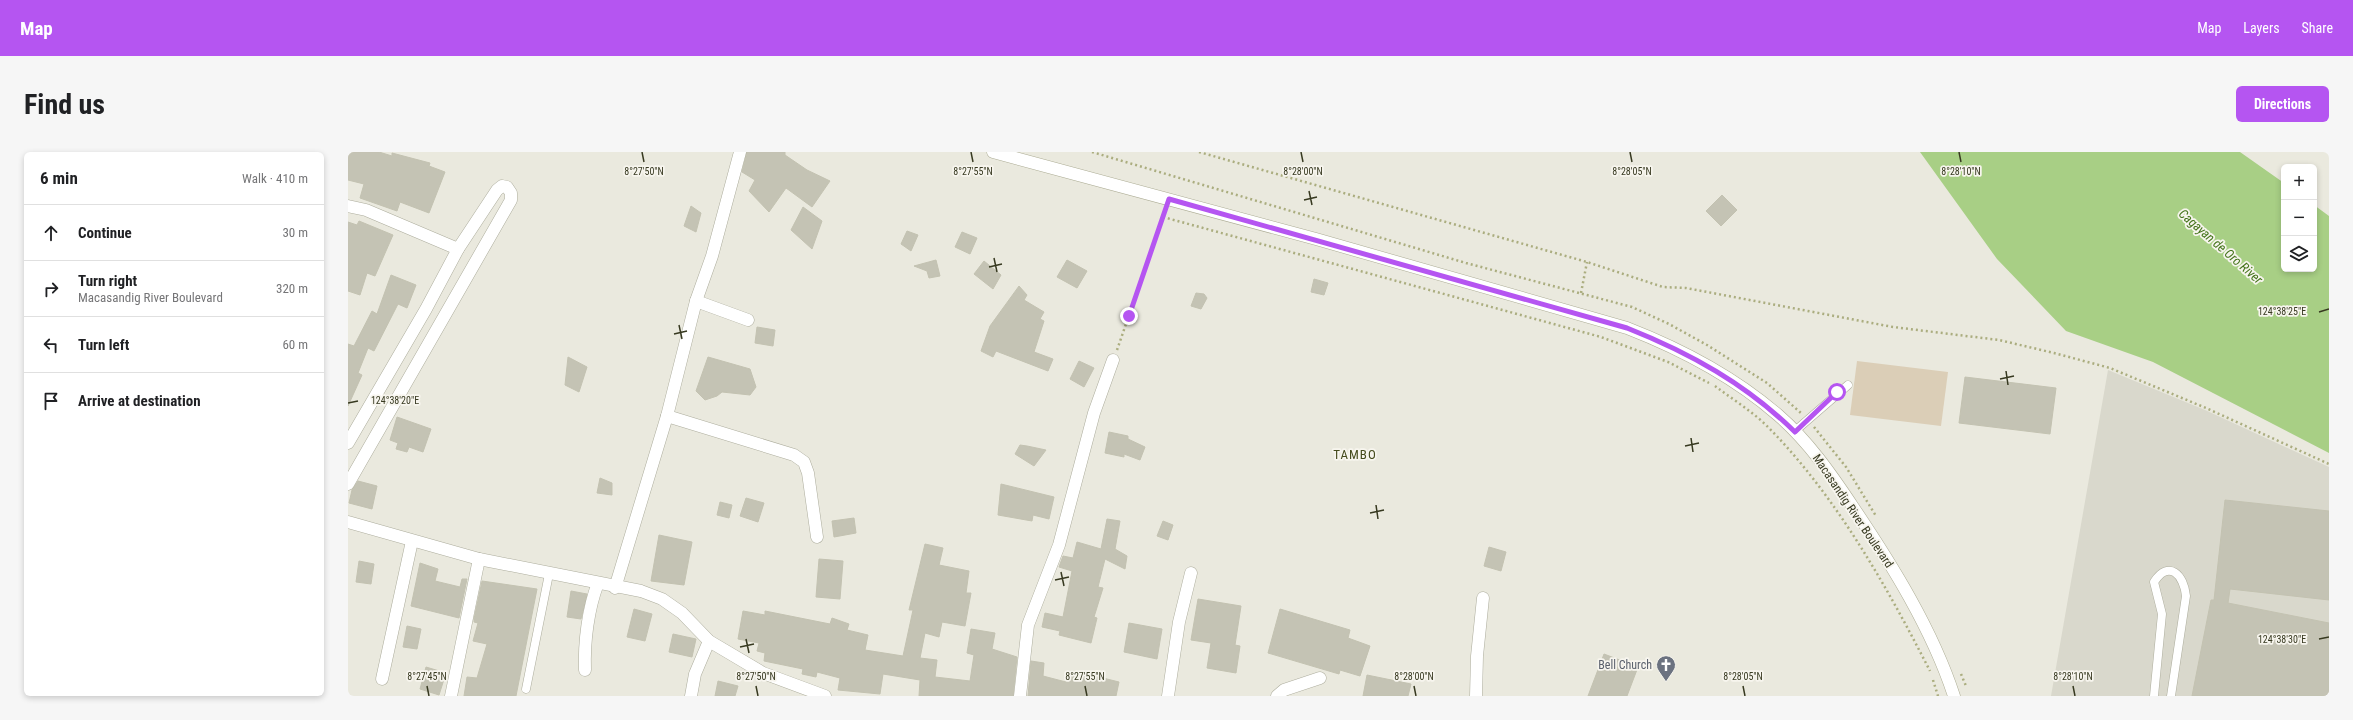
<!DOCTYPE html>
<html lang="en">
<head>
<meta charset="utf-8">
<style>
	:root { --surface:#fff; --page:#f6f6f6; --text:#202124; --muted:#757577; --line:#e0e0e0; --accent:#b555f1 }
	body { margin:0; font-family:"Roboto Condensed",sans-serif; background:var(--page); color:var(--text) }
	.controls { position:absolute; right:12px; top:12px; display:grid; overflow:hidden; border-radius:6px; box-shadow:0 2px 6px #0003 }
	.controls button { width:36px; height:36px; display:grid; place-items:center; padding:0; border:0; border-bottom:1px solid var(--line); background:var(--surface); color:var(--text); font:20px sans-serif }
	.stop { position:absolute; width:12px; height:12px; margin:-9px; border:3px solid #b555f1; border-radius:50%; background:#fff }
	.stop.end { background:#b555f1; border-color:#fff; box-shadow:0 1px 4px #0008 }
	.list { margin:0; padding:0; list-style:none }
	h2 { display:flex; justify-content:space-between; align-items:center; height:52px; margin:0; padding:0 16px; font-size:17px }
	h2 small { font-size:13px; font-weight:400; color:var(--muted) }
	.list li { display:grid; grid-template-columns:26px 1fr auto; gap:12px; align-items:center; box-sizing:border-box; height:56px; padding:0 16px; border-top:1px solid var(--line) }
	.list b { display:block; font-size:15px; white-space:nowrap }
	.list p { margin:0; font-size:13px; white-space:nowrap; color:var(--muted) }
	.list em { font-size:13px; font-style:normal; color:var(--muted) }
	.icon { flex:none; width:22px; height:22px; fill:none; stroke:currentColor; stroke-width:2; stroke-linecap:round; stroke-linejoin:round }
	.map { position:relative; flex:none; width:1981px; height:544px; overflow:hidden; border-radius:6px }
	header { display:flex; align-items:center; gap:24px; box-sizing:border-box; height:56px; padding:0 20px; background:var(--accent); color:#fff }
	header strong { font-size:19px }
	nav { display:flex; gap:22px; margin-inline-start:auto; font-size:14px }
	.intro { display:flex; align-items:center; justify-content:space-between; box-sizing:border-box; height:96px; padding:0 24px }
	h1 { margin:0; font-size:28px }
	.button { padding:10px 18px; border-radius:6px; background:var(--accent); color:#fff; font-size:14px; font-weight:700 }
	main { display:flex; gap:24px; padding:0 24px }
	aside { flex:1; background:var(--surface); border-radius:6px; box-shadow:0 2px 6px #0003 }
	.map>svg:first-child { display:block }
</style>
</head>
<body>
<header>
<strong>Map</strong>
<nav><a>Map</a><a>Layers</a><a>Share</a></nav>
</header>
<div class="intro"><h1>Find us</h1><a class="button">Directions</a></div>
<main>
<aside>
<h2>6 min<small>Walk · 410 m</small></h2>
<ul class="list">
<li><svg class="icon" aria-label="ahead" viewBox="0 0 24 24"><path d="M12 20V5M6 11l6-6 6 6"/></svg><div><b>Continue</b></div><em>30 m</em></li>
<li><svg class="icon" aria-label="right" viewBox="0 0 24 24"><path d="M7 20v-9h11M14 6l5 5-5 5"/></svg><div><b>Turn right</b><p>Macasandig River Boulevard</p></div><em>320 m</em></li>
<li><svg class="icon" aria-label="left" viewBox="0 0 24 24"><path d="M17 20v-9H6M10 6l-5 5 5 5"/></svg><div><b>Turn left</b></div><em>60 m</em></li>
<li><svg class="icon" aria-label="arrive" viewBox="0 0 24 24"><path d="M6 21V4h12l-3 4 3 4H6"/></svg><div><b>Arrive at destination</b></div></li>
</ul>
</aside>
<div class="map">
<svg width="1981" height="544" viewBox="0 0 1981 544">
	<rect width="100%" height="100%" fill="#eae9de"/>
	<path fill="#d9d8cc" d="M 1760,218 L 1857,258 L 1981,315 L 1981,544 L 1703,544 Z"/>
	<path fill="#dbceb7" d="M 1509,209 L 1600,220 L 1593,274 L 1502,263 Z"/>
	<path fill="#a8cf85" d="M 1572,0 L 1892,0 L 1936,31 L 1936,117 L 1966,117 L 1966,53 L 1981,64 L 1981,301 L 1805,210 L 1718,179 L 1649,107 Z"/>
	<g fill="#c4c3b4" stroke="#c3c2b1">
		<path d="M 0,0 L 31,0 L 44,4 L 44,1 L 82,11 L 81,14 L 97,20 L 81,61 L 52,50 L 49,59 L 12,46 L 16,32 L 0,28 Z"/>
		<path d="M 399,0 L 437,0 L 437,3 L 459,18 L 482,29 L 464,55 L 438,36 L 421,60 L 401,39 L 407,28 L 394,20 Z"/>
		<path d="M 1374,43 L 1389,58 L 1373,74 L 1358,59 Z"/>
		<path d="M 343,54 L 353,61 L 348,80 L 336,74 Z"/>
		<path d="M 455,55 L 474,69 L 464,97 L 443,78 Z"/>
		<path d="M 11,69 L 45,83 L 27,124 L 19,121 L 12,143 L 0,139 L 0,70 L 9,73 Z"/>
		<path d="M 559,79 L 570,83 L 563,99 L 553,92 Z"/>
		<path d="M 614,80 L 629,86 L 622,102 L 607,95 Z"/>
		<path d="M 588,108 L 592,124 L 581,126 L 579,119 L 566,114 Z"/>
		<path d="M 719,108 L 739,119 L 729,136 L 709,125 Z"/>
		<path d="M 636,109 L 653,123 L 645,137 L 626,122 Z"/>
		<path d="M 43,123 L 68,133 L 59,156 L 50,152 L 26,199 L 20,196 L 10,221 L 14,223 L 0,254 L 0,192 L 6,194 L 24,159 L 29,162 Z"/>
		<path d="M 966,127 L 980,131 L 976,143 L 963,140 Z"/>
		<path d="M 671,134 L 679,143 L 676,148 L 696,160 L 692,167 L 696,169 L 686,200 L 705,207 L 700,219 L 648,199 L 645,205 L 633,199 L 642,174 Z"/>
		<path d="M 848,141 L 856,142 L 859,146 L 853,157 L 843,154 Z"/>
		<path d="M 409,175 L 427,178 L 425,194 L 407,191 Z"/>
		<path d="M 220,205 L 239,215 L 231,240 L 217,233 Z"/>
		<path d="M 360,205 L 402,217 L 408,235 L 402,243 L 374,240 L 369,244 L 357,248 L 348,239 Z"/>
		<path d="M 731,209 L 746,216 L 736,235 L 722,227 Z"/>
		<path d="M 1617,225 L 1708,236 L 1702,282 L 1611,271 Z"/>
		<path d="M 49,265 L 83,277 L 75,300 L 61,295 L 59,300 L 48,297 L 50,291 L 42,288 Z"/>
		<path d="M 761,280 L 780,284 L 780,287 L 797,295 L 792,308 L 776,302 L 776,305 L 757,301 Z"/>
		<path d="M 672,293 L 679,294 L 698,298 L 686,314 L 667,302 Z"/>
		<path d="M 252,326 L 264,331 L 264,343 L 249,341 Z"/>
		<path d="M 10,329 L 29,334 L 24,357 L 1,351 L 4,338 Z"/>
		<path d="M 653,332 L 706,345 L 701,367 L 685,363 L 684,369 L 650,363 Z"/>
		<path d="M 398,346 L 416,351 L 410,370 L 392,364 Z"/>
		<path d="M 1877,348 L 1981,359 L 1981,448 L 1882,437 L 1880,451 L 1981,471 L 1981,544 L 1844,544 L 1863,448 L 1866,448 Z"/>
		<path d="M 372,350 L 384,353 L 381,366 L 369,363 Z"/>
		<path d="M 506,366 L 508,381 L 486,385 L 484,369 Z"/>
		<path d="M 759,367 L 772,369 L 767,397 L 779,404 L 777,417 L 757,407 L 750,435 L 755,436 L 746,465 L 749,466 L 743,491 L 711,483 L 712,479 L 694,475 L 697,461 L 715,465 L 724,419 L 711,415 L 715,404 L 725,406 L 729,390 L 753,397 Z"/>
		<path d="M 815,369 L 825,373 L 820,388 L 809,384 Z"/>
		<path d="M 311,383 L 344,390 L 336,433 L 303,429 Z"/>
		<path d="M 577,392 L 595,396 L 591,413 L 621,419 L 618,441 L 623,441 L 617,474 L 594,470 L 591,485 L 577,481 L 572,506 L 589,508 L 587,525 L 622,529 L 626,503 L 619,501 L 623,477 L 647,481 L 644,497 L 669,505 L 665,544 L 571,544 L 572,528 L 535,522 L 532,542 L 490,538 L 492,526 L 469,520 L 468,525 L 454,522 L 455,517 L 416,509 L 417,501 L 409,499 L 411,491 L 390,487 L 395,459 L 417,463 L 417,459 L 482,472 L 484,466 L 501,472 L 499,478 L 520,483 L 517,498 L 555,504 L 565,458 L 561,458 Z"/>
		<path d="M 1141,395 L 1158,400 L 1153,419 L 1136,414 Z"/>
		<path d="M 471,407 L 495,409 L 492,447 L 468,445 Z"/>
		<path d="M 11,409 L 26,412 L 23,432 L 8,430 Z"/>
		<path d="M 72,411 L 90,417 L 87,429 L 112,435 L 114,427 L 119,427 L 111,466 L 63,454 Z"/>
		<path d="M 134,429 L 189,437 L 168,544 L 116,544 L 119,525 L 129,526 L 139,492 L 125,489 L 130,471 L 126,470 L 126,467 Z"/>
		<path d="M 223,439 L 239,442 L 233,467 L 219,465 Z"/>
		<path d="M 850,447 L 893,454 L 887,493 L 892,494 L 888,521 L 859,516 L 863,491 L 843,488 Z"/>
		<path d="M 286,457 L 304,462 L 297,489 L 279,485 Z"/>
		<path d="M 932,457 L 1002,478 L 1000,486 L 1022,494 L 1012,524 L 992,518 L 991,522 L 920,501 Z"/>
		<path d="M 781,471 L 814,477 L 809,507 L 776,500 Z"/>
		<path d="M 59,474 L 73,477 L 69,497 L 55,495 Z"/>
		<path d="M 325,482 L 348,487 L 344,505 L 321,500 Z"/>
		<path d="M 1256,502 L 1290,515 L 1279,544 L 1240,544 Z"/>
		<path d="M 683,509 L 696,511 L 695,524 L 718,530 L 720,522 L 734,526 L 735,521 L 771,530 L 768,544 L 680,544 Z"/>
		<path d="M 78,515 L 98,521 L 91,543 L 72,537 Z"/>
		<path d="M 1019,523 L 1063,532 L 1060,544 L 1015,544 Z"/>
		<path d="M 370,529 L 390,534 L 387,544 L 367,544 Z"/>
	</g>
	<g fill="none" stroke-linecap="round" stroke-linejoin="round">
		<g stroke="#adad9d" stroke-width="9">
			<g id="lane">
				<path d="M 1447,279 L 1500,233"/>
				<path d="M 178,537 L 201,422"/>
				<path d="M 1806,544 L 1814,462 L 1806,430 C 1821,407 1836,423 1838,444 L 1823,544"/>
			</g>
		</g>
		<g stroke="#adad9d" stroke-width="13">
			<g id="street">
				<path d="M 0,54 L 18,58 L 110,97"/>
				<path d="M 348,149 L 400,168"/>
				<path d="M 319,264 L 446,303 L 456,310 L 460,321 L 469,385"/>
				<path d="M 0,291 L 78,157 L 110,97 L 149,38 L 154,34 L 159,35 L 163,41 L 163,48 L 0,332"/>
				<path d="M 0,370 L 131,407 L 293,439 L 314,447 L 334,461 L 361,489 L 415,521 L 477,544"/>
				<path d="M 267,436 L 319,264 L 348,149 L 364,104 L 392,0"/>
				<path d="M 237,518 C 236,490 240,457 250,431"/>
				<path d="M 34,527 L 64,389"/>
				<path d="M 103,544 L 131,407"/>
				<path d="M 343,544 L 347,522 L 361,489"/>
				<path d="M 672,544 L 680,473 L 711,393 L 746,261 L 765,208"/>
				<path d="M 820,544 L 831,470 L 843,421"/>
				<path d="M 929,544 L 936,538 L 972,526"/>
				<path d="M 1128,544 L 1129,504 L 1135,446"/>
			</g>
		</g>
		<g stroke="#acac94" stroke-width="13">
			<path id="secondary" d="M 645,0 L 968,87 L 1279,176 C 1333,197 1385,224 1430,263 C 1460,289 1483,322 1505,355 C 1544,413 1584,477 1606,544"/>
		</g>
		<g stroke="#abad7f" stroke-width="2.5" stroke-dasharray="2 3" stroke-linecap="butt">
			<path d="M 744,0 L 1118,111 L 1284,155 L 1321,172 L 1359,193 L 1419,231 L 1453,261"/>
			<path d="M 851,0 L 1239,110 L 1315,135 L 1338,136 L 1545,175 L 1651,188 L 1706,201 L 1762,216 L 1858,256 L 1981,312"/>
			<path d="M 815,65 L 1253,185 L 1320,210 L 1361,231"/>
			<path d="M 1233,141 L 1239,110"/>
			<path d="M 769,198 L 817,59"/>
			<path d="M 1367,234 C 1384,247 1404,259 1420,275 C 1488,344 1538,433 1582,519"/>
			<path d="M 1466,275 L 1498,315 L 1528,364"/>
			<path d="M 1613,522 L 1618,534"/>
			<path d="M 1585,528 L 1590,544"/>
		</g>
		<use href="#lane" stroke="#fff" stroke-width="8"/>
		<use href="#street" stroke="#fff" stroke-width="12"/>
		<use href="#secondary" stroke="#fff" stroke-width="12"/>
	</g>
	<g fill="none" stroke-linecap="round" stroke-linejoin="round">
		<path stroke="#b555f1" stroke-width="5" d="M 781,164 L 821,47 L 1279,176 C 1342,201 1398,232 1447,280 L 1489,240"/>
	</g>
	<path fill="none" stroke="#373920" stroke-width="1.5" d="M 294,0 L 296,10M 623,0 L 625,10M 953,0 L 955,10M 1282,0 L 1284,10M 1611,0 L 1613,10M 961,39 L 964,53M 956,48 L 969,45M 646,106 L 649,120M 641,115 L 654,112M 1971,160 L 1981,157M 331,173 L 334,187M 326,182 L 339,179M 1658,219 L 1660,233M 1652,227 L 1666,224M 0,251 L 10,249M 1343,286 L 1345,300M 1337,294 L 1351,291M 1028,353 L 1030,367M 1022,361 L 1036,358M 713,420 L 716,434M 707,428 L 721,425M 398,487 L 401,501M 1971,487 L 1981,485M 392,495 L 406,492M 79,534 L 81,544M 408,534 L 410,544M 737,534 L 739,544M 1066,534 L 1068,544M 1395,534 L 1397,544M 1725,534 L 1727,544"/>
	<defs>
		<g id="church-pin" transform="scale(1)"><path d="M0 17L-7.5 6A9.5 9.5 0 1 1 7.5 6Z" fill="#6b7280" stroke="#f7f5ee"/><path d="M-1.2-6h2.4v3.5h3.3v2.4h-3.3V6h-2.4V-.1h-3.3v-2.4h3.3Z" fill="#fff"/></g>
	</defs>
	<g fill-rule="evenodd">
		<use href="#church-pin" x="1318" y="513"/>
	</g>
	<g text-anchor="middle" stroke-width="3.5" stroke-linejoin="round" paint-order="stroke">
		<g font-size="12" fill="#373920" stroke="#f7f5ee">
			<text transform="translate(1505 359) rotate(56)" y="4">Macasandig River Boulevard</text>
		</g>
		<g font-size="12" fill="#5b616d" stroke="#f7f5ee" text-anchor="end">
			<text x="1304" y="517">Bell Church</text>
		</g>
		<g font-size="13" font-style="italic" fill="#44741b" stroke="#f7f5ee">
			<text transform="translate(1873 94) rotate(41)" y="5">Cagayan de Oro River</text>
		</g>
		<g font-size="13" letter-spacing="1" fill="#454b1c" stroke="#f7f5ee">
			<text x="1007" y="307">TAMBO</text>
		</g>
	</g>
	<g font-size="10" text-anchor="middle" fill="#373920" stroke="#f7f5ee" stroke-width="3.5" stroke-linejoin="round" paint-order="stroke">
		<text x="296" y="23">8°27'50"N</text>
		<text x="625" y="23">8°27'55"N</text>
		<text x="955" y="23">8°28'00"N</text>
		<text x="1284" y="23">8°28'05"N</text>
		<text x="1613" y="23">8°28'10"N</text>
		<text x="1934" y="163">124°38'25"E</text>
		<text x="47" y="252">124°38'20"E</text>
		<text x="1934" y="491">124°38'30"E</text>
		<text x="79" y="528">8°27'45"N</text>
		<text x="408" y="528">8°27'50"N</text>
		<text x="737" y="528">8°27'55"N</text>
		<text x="1066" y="528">8°28'00"N</text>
		<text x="1395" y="528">8°28'05"N</text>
		<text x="1725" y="528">8°28'10"N</text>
	</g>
</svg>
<div class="controls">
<button>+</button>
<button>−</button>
<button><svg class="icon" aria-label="layers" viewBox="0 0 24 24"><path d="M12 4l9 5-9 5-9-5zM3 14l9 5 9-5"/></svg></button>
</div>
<div class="stop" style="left:1489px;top:240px"></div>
<div class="stop end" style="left:781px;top:164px"></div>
</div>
</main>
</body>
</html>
